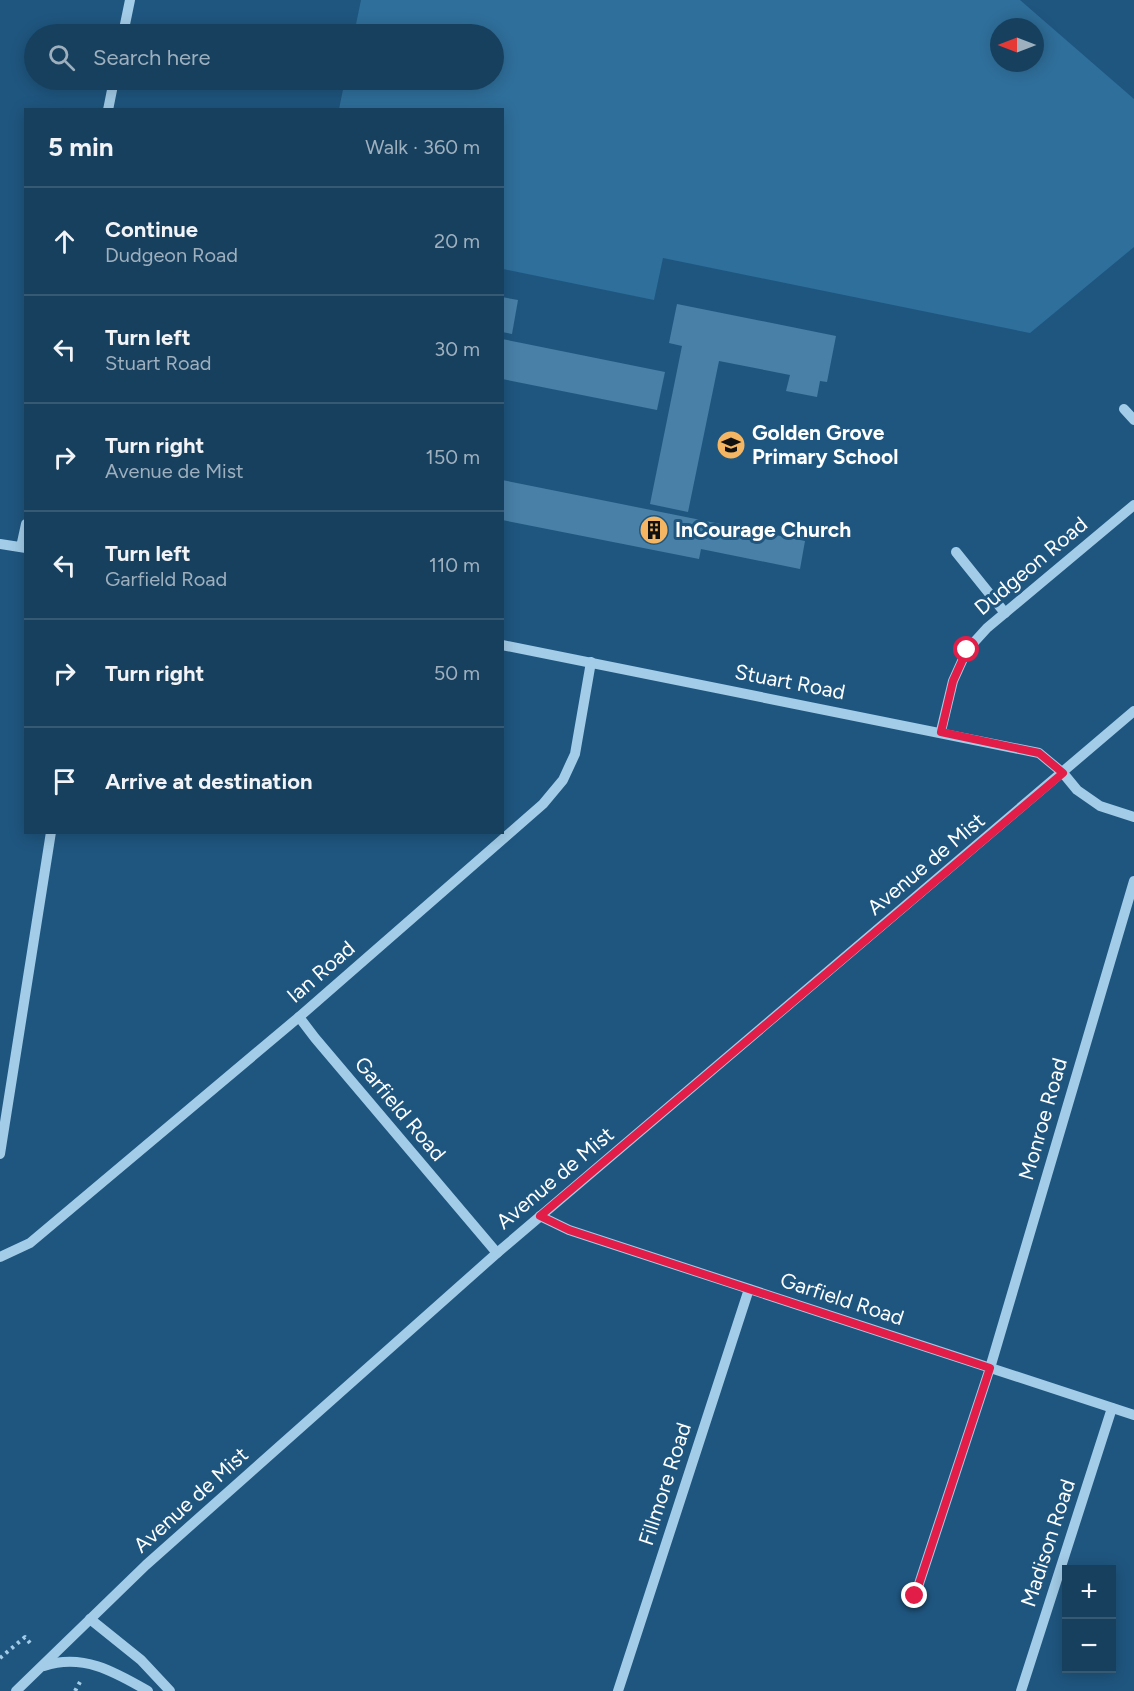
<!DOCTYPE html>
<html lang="en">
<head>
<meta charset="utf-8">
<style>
	:root { --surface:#17405f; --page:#244b68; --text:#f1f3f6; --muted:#9eafbd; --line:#365974 }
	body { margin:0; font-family:Figtree,sans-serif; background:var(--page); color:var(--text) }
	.controls { position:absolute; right:18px; bottom:18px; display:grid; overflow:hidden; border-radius:0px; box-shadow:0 3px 15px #0003 }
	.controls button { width:54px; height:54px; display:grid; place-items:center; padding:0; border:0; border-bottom:2px solid var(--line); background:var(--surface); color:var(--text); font:30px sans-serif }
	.compass { position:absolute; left:990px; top:18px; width:54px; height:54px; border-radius:50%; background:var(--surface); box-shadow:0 3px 15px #0003; rotate:270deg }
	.stop { position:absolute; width:18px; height:18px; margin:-14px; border:4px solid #e11d48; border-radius:50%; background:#fff }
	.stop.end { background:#e11d48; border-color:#fff; box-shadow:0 2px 6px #0008 }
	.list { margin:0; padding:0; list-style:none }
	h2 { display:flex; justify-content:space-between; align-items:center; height:78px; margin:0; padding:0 24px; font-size:26px }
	h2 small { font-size:20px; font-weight:400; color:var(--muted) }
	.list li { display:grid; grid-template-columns:39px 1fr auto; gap:18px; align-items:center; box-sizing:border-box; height:108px; padding:0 24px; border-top:2px solid var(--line) }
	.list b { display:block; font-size:22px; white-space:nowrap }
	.list p { margin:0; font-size:20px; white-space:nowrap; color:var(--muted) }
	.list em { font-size:20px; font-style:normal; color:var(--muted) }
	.icon { flex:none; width:33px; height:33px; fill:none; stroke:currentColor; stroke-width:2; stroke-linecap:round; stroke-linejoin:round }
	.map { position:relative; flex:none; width:1134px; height:1691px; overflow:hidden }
	.search { position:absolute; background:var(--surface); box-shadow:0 3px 15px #0003; left:24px; top:24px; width:480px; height:66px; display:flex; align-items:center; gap:15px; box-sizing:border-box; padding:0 21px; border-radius:33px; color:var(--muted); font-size:22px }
	.panel { position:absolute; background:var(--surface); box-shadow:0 3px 15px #0003; left:24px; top:108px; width:480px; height:726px; border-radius:0px }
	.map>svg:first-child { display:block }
</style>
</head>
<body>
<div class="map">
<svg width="1134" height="1691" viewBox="0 0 1134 1691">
	<rect width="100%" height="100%" fill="#1f567f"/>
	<path fill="#2f6f9b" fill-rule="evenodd" d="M 361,0 L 1020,0 L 1134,99 L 1134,247 L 1030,333 L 663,258 L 654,300 L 503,269 L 502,110 L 339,109 L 345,80 L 494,80 L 494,34 L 354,34 ZM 999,27 L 1035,27 L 1035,63 L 999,63 Z"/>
	<g fill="#4880a8">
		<path d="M 502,297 L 518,300 L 512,334 L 502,332 Z"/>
		<path d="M 677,304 L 836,336 L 827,382 L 820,381 L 817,397 L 786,391 L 790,375 L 719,361 L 688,512 L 650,504 L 682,346 L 669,343 Z"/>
		<path d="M 502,339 L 665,372 L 657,410 L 502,379 Z"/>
		<path d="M 502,480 L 805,541 L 800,569 L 701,549 L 699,559 L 502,520 Z"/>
	</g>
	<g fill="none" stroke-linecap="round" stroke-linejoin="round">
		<g stroke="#a3cce8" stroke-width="4" stroke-dasharray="3 4.5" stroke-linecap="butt">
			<path d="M 0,1658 L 25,1637 L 30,1643"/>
			<path d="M 75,1691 L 80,1682"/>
		</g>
		<g stroke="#a3cce8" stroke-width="10">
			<path d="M 123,34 L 130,0"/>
			<path d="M 108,110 L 114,80"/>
			<path d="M 1124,409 L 1134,420"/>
			<path d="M 0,544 L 26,548"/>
			<path d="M 21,547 L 26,524"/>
			<path d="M 956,552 L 1005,613"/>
			<path d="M 502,645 L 1039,753 L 1063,773 L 1077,790 L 1100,806 L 1134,817"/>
			<path d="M 941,731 L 953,681 L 967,650 L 987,628 L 1134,505"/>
			<path d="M 299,1017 L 315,1038 L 497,1253"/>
			<path d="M 0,1154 L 51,832"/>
			<path d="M 540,1216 L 569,1230 L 1134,1415"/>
			<path d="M 0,1257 L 30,1243 L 299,1017 L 543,804 L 563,780 L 575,754 L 591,662"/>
			<path d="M 915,1596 L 990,1368 L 1134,881"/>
			<path d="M 90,1619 L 141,1660 L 170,1691"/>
			<path d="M 44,1666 C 83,1653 115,1672 148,1691"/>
			<path d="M 16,1691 L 146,1565 L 497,1253 L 1134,711"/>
			<path d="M 618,1691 L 749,1289"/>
			<path d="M 1021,1691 L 1112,1408"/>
		</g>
	</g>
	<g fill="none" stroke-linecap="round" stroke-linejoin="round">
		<path stroke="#e11d48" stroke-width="8" d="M 915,1596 L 990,1368 L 569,1230 L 540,1216 L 1063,773 L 1039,753 L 941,732 L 953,681 L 967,650"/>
	</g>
	<defs>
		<g id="school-disc" transform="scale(1.5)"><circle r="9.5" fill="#f5b663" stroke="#1f567f"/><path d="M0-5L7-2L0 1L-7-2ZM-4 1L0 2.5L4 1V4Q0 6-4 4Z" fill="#111"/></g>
		<g id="building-disc" transform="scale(1.5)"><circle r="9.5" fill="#f5b663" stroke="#1f567f"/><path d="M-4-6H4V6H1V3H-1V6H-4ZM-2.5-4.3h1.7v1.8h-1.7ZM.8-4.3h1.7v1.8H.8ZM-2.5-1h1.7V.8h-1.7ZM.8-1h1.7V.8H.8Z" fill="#111"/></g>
	</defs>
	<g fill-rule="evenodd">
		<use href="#school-disc" x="731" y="445"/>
		<use href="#building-disc" x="654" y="530"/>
	</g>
	<g text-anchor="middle" stroke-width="6" stroke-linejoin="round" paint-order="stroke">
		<g font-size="21" font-weight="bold" fill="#fff" stroke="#1f567f" text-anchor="start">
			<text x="752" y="440">Golden Grove<tspan x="752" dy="24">Primary School</tspan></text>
			<text x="675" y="537">InCourage Church</text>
		</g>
		<g font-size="21" fill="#fff" stroke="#1f567f">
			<text transform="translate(1031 566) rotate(-40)" y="7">Dudgeon Road</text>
			<text transform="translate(790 682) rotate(11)" y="7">Stuart Road</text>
			<text transform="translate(926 864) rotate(-40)" y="7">Avenue de Mist</text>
			<text transform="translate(321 972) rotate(-41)" y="7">Ian Road</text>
			<text transform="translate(400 1109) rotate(50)" y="7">Garfield Road</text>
			<text transform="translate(1043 1119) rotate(-74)" y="7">Monroe Road</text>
			<text transform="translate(555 1178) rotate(-40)" y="7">Avenue de Mist</text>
			<text transform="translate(842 1299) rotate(18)" y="7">Garfield Road</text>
			<text transform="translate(665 1484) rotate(-72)" y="7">Fillmore Road</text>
			<text transform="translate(191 1500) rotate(-42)" y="7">Avenue de Mist</text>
			<text transform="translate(1048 1543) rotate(-72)" y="7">Madison Road</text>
		</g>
	</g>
</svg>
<div class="controls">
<button>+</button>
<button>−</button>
</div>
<svg class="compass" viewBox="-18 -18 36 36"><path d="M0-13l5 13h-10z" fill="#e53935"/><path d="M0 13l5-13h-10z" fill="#9eafbd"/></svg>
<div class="stop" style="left:967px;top:650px"></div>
<div class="stop end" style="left:915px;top:1596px"></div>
<div class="search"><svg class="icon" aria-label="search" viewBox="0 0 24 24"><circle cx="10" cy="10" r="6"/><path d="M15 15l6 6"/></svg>Search here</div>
<section class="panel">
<h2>5 min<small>Walk · 360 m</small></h2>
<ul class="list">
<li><svg class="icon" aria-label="ahead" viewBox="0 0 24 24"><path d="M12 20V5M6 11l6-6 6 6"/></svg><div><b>Continue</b><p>Dudgeon Road</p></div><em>20 m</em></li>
<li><svg class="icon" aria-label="left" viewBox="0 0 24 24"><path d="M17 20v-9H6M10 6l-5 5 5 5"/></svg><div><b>Turn left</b><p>Stuart Road</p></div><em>30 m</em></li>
<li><svg class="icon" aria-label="right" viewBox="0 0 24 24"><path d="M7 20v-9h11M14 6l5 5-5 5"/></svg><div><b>Turn right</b><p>Avenue de Mist</p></div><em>150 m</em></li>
<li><svg class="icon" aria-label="left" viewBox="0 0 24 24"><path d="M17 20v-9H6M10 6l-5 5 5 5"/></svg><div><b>Turn left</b><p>Garfield Road</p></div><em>110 m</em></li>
<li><svg class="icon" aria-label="right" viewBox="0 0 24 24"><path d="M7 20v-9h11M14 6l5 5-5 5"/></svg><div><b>Turn right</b></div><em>50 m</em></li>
<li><svg class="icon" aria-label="arrive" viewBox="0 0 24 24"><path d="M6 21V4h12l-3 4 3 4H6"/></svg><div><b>Arrive at destination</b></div></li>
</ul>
</section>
</div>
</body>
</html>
